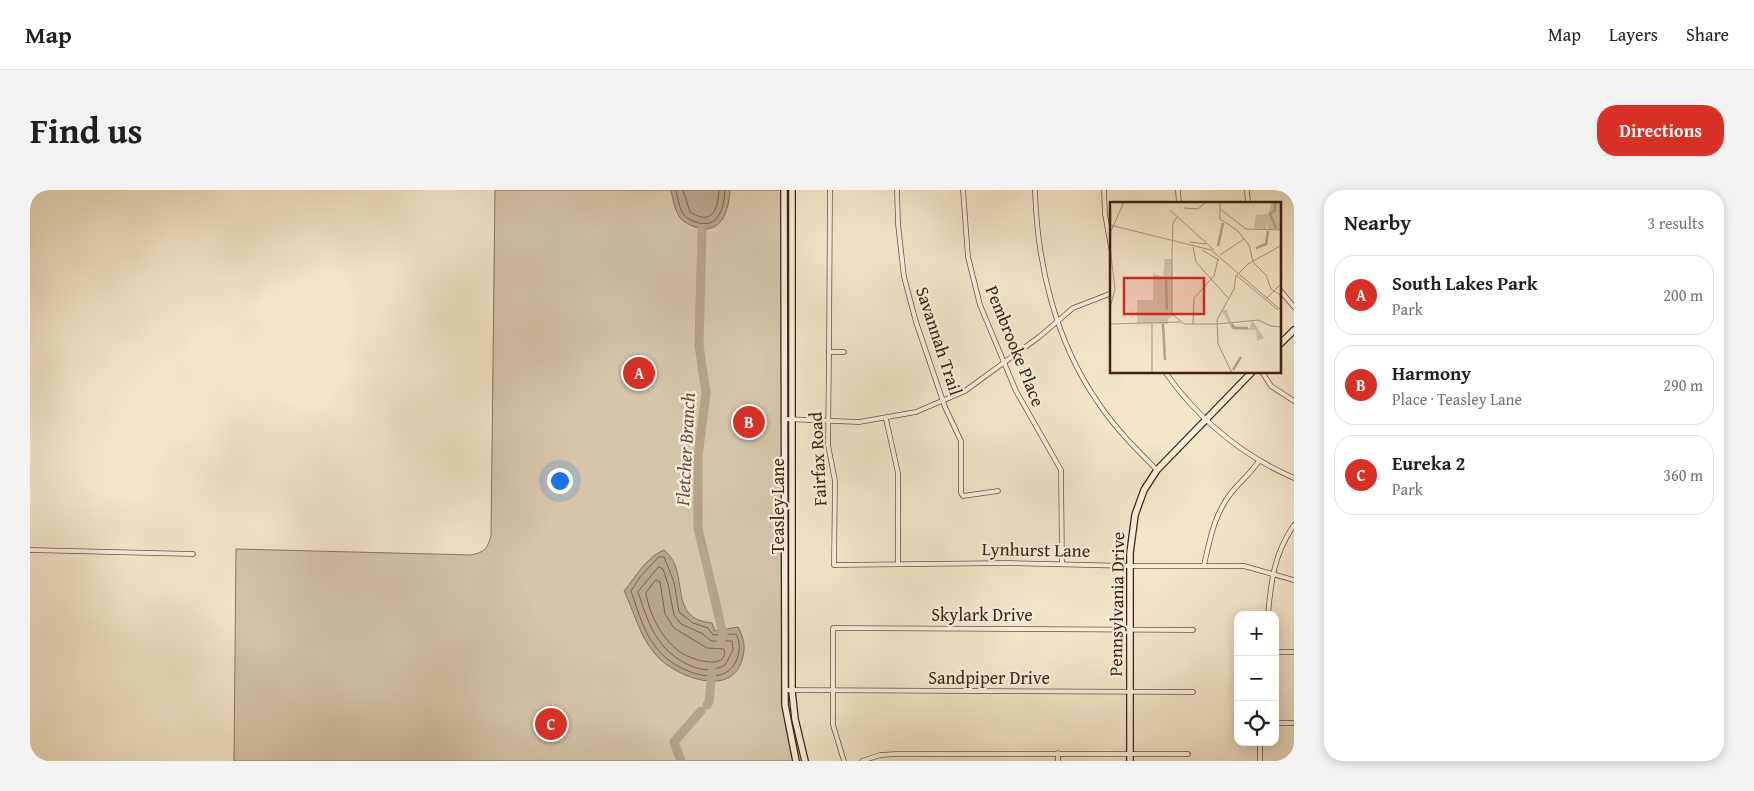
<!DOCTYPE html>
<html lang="en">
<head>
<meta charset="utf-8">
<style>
	:root { --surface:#fff; --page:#f2f2f2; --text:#202124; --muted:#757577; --line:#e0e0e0; --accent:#d93025 }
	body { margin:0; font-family:"Gentium Book Plus",serif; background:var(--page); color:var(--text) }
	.controls { position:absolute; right:15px; bottom:15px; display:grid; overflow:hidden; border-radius:10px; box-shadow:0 2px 12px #0003 }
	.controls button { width:45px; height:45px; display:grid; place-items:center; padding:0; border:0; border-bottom:1px solid var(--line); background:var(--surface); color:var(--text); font:25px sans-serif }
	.you { position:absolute; left:529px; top:290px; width:18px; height:18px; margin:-12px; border:4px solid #fff; border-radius:50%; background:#1a73e8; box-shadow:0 0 0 8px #1a73e833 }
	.badge { display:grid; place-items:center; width:32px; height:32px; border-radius:50%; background:var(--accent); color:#fff; font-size:16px; font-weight:700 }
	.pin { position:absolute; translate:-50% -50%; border:2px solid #fff; box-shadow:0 1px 5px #0006 }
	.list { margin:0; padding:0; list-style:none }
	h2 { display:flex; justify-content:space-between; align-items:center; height:65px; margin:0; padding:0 20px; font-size:21px }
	h2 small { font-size:16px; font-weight:400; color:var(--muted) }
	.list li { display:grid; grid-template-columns:32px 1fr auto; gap:15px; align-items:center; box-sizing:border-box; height:80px; margin:0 10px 10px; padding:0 10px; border:1px solid var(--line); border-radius:20px }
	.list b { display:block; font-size:19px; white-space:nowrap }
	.list p { margin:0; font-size:16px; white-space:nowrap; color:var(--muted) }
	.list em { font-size:16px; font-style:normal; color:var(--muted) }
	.icon { flex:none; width:28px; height:28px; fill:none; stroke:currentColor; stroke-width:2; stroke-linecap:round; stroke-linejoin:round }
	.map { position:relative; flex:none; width:1264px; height:571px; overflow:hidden; border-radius:20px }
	header { display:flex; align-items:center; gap:30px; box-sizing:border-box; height:70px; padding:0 25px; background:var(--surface); border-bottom:1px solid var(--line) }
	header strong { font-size:24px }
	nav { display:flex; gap:28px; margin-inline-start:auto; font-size:18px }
	.intro { display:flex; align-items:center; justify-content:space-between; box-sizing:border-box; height:120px; padding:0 30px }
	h1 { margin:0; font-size:35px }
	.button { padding:12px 22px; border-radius:20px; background:var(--accent); color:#fff; font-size:18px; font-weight:700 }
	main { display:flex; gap:30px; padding:0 30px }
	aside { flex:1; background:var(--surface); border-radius:20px; box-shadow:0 2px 12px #0003 }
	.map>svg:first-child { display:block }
</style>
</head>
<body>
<header>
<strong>Map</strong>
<nav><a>Map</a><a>Layers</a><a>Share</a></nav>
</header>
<div class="intro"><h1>Find us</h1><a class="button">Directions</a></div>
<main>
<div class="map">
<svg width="1264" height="571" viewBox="0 0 1264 571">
	<rect width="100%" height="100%" fill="#f3e6c9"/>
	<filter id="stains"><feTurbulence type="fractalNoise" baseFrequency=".004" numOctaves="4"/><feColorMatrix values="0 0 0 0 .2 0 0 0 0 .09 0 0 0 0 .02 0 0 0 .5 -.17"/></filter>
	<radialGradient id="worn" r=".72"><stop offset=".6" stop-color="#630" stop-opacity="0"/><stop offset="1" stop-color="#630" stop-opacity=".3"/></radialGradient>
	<path fill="#d5c5a9" stroke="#8c735c" d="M 465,0 L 754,0 L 755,500 L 766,571 L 204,571 L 206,359 L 441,365 C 455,362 457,359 461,346 Z"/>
	<g fill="#b7a389" stroke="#886f58">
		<path d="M 641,0 L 700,0 C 699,21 691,46 665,37 C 660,35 655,33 651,29 C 645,21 643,10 641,0 Z"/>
		<path d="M 634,360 C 662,382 635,429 682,433 L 685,441 L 708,437 C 714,448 716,457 712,470 C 701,509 644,486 626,465 C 609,446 605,423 594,401 C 606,387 616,367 634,360 Z"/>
	</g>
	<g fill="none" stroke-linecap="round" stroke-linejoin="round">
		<g stroke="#7c624c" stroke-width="1">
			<path d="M 646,0 C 648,9 649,20 656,27 C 658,29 663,31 666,32 C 689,40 694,17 695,0"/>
			<path d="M 653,0 L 660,22 C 682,36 688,20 689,0"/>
			<path d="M 629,367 L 634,367 L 644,392 L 649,422 L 663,433 L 678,438 L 683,445 L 706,444 C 710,451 710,458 708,466 C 698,502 648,482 631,463 C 614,446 609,423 601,401 L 610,387 Z"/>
			<path d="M 629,377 L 633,379 L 638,394 L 644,425 L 651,434 L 673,444 L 681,451 L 702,451 L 703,460 L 695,475 C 684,481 673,481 661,476 C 627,461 619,435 608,402 Z"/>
			<path d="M 626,390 L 630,392 L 635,424 L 644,438 L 677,458 L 694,459 C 699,482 659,469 650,462 C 632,449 619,424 616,403 Z"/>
		</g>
		<g stroke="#b7a389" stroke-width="9">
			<path d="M 672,39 L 669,155 L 676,203 L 668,266 L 668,338 L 693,444 L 691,450"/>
			<path d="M 677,515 L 679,512 L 682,481"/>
			<path d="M 651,571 L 644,552 L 671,521"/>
		</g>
		<g stroke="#6e523d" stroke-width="5.5">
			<g id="street">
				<path d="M 867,0 L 868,34 L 874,87 L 886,132 L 915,217 L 931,251 L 931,303 L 933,306 L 968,301"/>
				<path d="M 933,0 L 938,67 L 950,115 L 986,201 L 1031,280 L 1032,374"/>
				<path d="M 1005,0 C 1007,73 1025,150 1067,211 C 1084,237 1105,258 1127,280"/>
				<path d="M 1074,0 L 1075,24 L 1082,63"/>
				<path d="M 1148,0 L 1149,14"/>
				<path d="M 1217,0 L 1218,14"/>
				<path d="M 1250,100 L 1264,117"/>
				<path d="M 799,162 L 800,0"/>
				<path d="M 814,162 L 799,162 L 798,255 L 805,291 L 804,375 L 978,373 L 1100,376 L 1214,376 L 1264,390"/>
				<path d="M 1135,182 C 1169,230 1211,265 1264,288"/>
				<path d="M 1232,182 L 1241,196 L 1264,211"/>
				<path d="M 755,229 L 829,232 L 886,222 L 935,201 L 1009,147 L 1043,118 L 1082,103"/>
				<path d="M 856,229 L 868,283 L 868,374"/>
				<path d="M 0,360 L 163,364"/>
				<path d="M 1174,375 C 1180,349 1184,325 1201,303 C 1210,292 1220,284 1229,271"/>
				<path d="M 1238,425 C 1241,391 1244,364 1264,335"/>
				<path d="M 1245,462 L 1264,462"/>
				<path d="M 755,500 L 1163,502"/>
				<path d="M 1245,533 L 1264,533"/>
				<path d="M 814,571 L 803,535 L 803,438 L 1163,440"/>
				<path d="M 832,571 L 850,565 L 867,564 L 1158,564"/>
				<path d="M 1028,571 L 1028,563"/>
				<path d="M 1230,571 L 1230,552"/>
			</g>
		</g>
		<g stroke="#42210e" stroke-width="8">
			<g id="secondary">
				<path d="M 754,0 L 755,515 L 766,571"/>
				<path d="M 762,0 L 762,501 L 765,529 L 775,571"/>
				<path d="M 1250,154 L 1264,140"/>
				<path d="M 1100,571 L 1100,363 L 1105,325 L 1114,300 L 1127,280 L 1222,182"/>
			</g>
		</g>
		<use href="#street" stroke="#f7efdc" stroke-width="4"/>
		<use href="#secondary" stroke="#f7efdc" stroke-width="5.5"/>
	</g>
	<g text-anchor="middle" stroke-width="4.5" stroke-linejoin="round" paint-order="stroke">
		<g font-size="18" fill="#42210e" stroke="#f7efdc">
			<text transform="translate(909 151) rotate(72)" y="6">Savannah Trail</text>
			<text transform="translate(985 156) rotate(68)" y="6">Pembrooke Place</text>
			<text transform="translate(788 269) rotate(-93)" y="6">Fairfax Road</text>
			<text transform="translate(748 316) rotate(-90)" y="6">Teasley Lane</text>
			<text transform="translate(1006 360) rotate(1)" y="6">Lynhurst Lane</text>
			<text transform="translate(1087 414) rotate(-89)" y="6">Pennsylvania Drive</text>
			<text x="952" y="431">Skylark Drive</text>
			<text x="959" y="494">Sandpiper Drive</text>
		</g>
		<g font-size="19" font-style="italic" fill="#6b4e39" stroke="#f7efdc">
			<text transform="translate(655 259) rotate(-87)" y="7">Fletcher Branch</text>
		</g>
	</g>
	<g transform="translate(1080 12)">
		<rect width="171" height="171" fill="#f3e6c9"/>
		<path d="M 162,0 L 171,0 L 171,27 L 158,27 L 157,20 L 156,27 L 144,26 L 146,13 L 158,12 ZM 55,57 L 62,57 L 63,114 L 58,117 L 58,122 L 27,121 L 27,98 L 43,98 L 43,72 L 53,74 ZM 116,107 L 123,124 L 140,126 L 142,118 L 154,136 L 147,139 L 146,128 L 122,127 L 112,109 Z" fill="#d5c5a9"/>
		<path fill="none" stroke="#b7a389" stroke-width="2.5" d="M 165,0 L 165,8 L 160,12 L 166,26M 108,44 L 113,21M 146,46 L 156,42 L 158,29M 56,78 L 57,108M 53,122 L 55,158M 122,122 L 124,126 L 138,126M 123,168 L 131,155"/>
		<path fill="none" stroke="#ac977e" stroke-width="1" d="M 110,0 L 110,17 L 127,28 L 139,43 L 143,59M 74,6 L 88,7 L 96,0M 110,7 L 136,27 L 172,28M 60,8 L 104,48M 67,15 L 63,21 L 62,49 L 62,112 L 74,122 L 108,122M 0,23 L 101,48 L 172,109M 0,31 L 14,0M 79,40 L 96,42M 0,45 L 5,87 L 0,106M 83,45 L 86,60 L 119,97M 92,48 L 109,58M 110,53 L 134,37M 143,60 L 156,73 L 161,87 L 172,94M 126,73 L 168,108M 127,73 L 138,62 L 172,43M 157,96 L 172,81M 0,122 L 70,120M 83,122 L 84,96 L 104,74 L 108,57M 108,122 L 148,118 L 161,124 L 172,125M 42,171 L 42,122M 122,171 L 108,142 L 107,118 L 124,87 L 126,73"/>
		<path fill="#d62828" fill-opacity="0.15" stroke="#d62828" stroke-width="2.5" d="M 14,76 L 94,76 L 94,112 L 14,112 Z"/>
		<rect width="171" height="171" fill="none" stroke="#42210e" stroke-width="2.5"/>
	</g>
	<rect width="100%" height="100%" filter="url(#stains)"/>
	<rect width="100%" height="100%" fill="url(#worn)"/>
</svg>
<div class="controls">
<button>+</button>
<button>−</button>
<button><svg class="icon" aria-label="locate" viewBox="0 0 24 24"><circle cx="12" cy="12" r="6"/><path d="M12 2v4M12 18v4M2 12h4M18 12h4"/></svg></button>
</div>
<div class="you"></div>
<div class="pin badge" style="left:609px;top:183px">A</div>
<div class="pin badge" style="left:719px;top:232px">B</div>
<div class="pin badge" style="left:521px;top:534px">C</div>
</div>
<aside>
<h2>Nearby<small>3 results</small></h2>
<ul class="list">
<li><span class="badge">A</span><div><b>South Lakes Park</b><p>Park</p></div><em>200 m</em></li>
<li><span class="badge">B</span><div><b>Harmony</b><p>Place · Teasley Lane</p></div><em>290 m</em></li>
<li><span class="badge">C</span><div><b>Eureka 2</b><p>Park</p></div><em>360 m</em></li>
</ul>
</aside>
</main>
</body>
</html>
